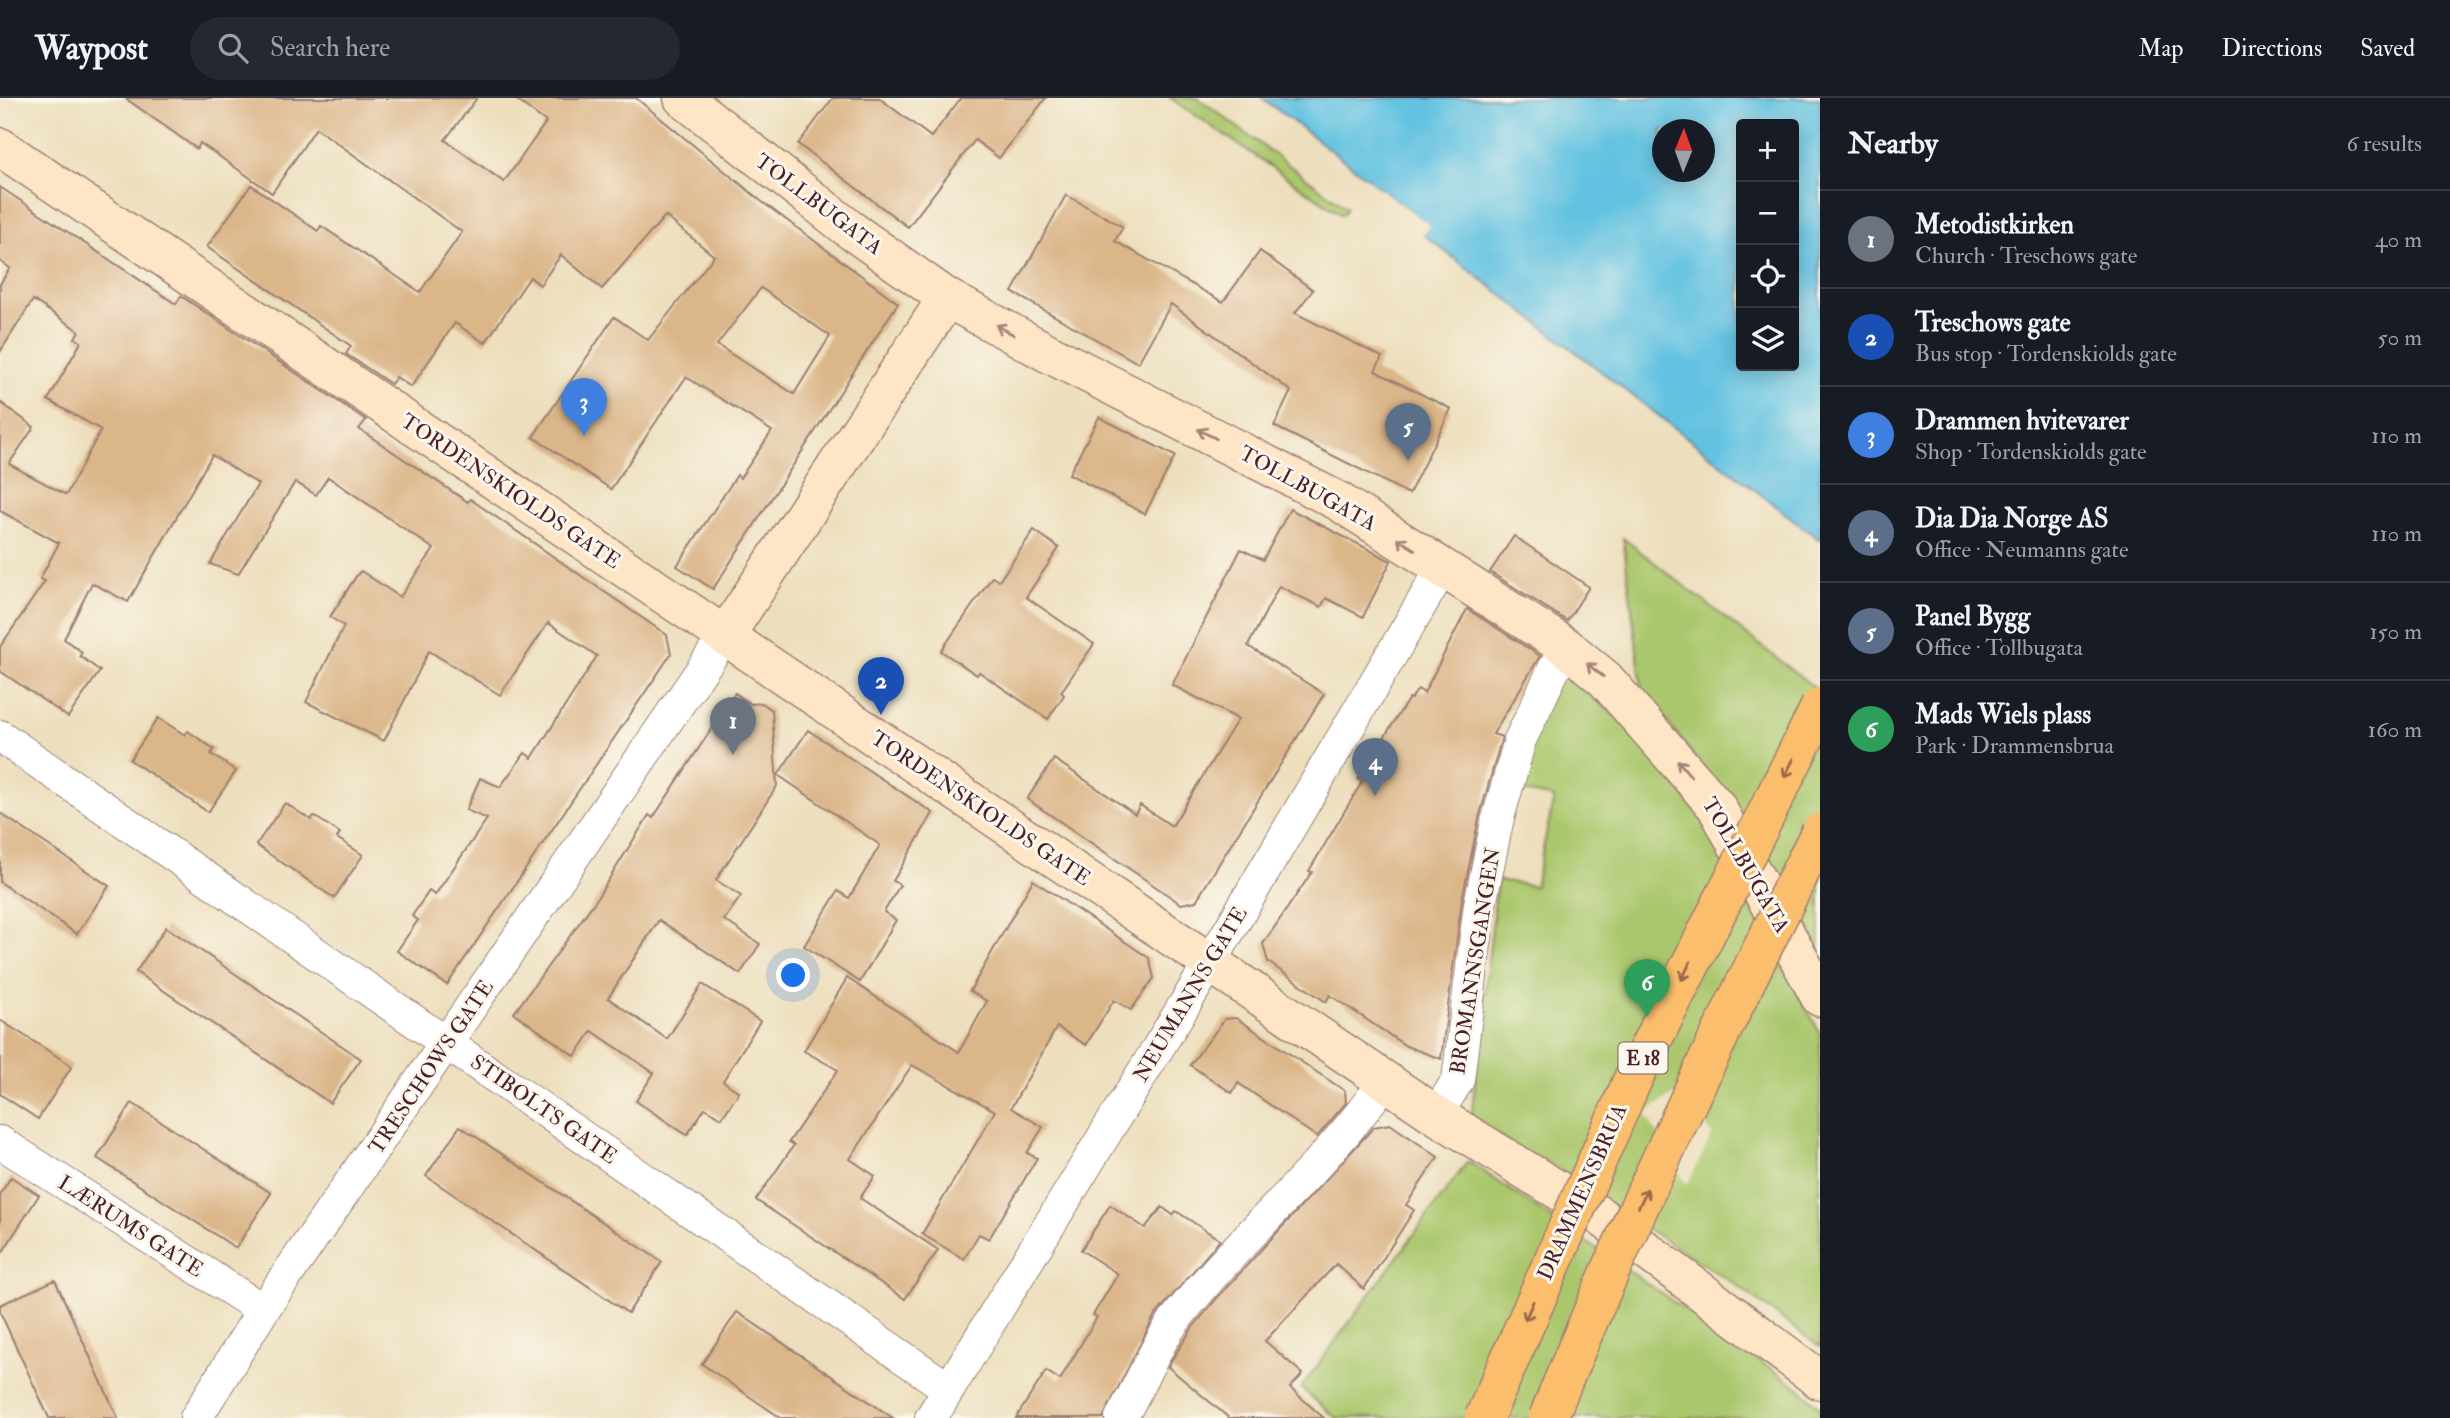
<!DOCTYPE html>
<html lang="en">
<head>
<meta charset="utf-8">
<style>
	:root { --surface:#171b24; --page:#242831; --text:#f1f3f6; --muted:#9ea1a6; --line:#363941; --accent:#0f766e }
	body { margin:0; font-family:"IM FELL Double Pica",serif; background:var(--page); color:var(--text) }
	.controls { position:absolute; right:21px; top:21px; display:grid; overflow:hidden; border-radius:7px; box-shadow:0 4px 18px #0003 }
	.controls button { width:63px; height:63px; display:grid; place-items:center; padding:0; border:0; border-bottom:2px solid var(--line); background:var(--surface); color:var(--text); font:35px sans-serif }
	.compass { position:absolute; left:1652px; top:21px; width:63px; height:63px; border-radius:50%; background:var(--surface); box-shadow:0 4px 18px #0003; rotate:1deg }
	.you { position:absolute; left:794px; top:878px; width:24px; height:24px; margin:-18px; border:5px solid #fff; border-radius:50%; background:#1a73e8; box-shadow:0 0 0 10px #1a73e833 }
	.badge { display:grid; place-items:center; width:46px; height:46px; border-radius:50%; background:var(--accent); color:#fff; font-size:23px; font-weight:700 }
	.pin { position:absolute; translate:-50% -58px; filter:drop-shadow(0 2px 4px #0008) }
	.pin::after { content:''; position:absolute; top:37px; width:24px; height:21px; background:inherit; clip-path:polygon(0 0,100% 0,50% 100%) }
	.list { margin:0; padding:0; list-style:none }
	h2 { display:flex; justify-content:space-between; align-items:center; height:91px; margin:0; padding:0 28px; font-size:30px }
	h2 small { font-size:23px; font-weight:400; color:var(--muted) }
	.list li { display:grid; grid-template-columns:46px 1fr auto; gap:21px; align-items:center; box-sizing:border-box; height:98px; padding:0 28px; border-top:2px solid var(--line) }
	.list b { display:block; font-size:26px; white-space:nowrap }
	.list p { margin:0; font-size:23px; white-space:nowrap; color:var(--muted) }
	.list em { font-size:23px; font-style:normal; color:var(--muted) }
	.icon { flex:none; width:38px; height:38px; fill:none; stroke:currentColor; stroke-width:2; stroke-linecap:round; stroke-linejoin:round }
	.map { position:relative; flex:none; width:1820px; height:1320px; overflow:hidden }
	header { display:flex; align-items:center; gap:42px; box-sizing:border-box; height:98px; padding:0 35px; background:var(--surface); border-bottom:2px solid var(--line) }
	header strong { font-size:33px }
	nav { display:flex; gap:38px; margin-inline-start:auto; font-size:24px }
	.search { width:490px; height:63px; background:var(--page); display:flex; align-items:center; gap:18px; box-sizing:border-box; padding:0 24px; border-radius:38px; color:var(--muted); font-size:26px }
	main { display:flex }
	aside { flex:1; background:var(--surface) }
	.map>svg:first-child { display:block }
</style>
</head>
<body>
<header>
<strong>Waypost</strong>
<div class="search"><svg class="icon" aria-label="search" viewBox="0 0 24 24"><circle cx="10" cy="10" r="6"/><path d="M15 15l6 6"/></svg>Search here</div>
<nav><a>Map</a><a>Directions</a><a>Saved</a></nav>
</header>
<main>
<div class="map">
<svg width="1820" height="1320" viewBox="0 0 1820 1320">
	<rect width="100%" height="100%" fill="#fbf7ec"/>
	<filter id="ink" filterUnits="userSpaceOnUse"><feTurbulence type="fractalNoise" baseFrequency=".0143" numOctaves="2"/><feDisplacementMap in="SourceGraphic" scale="14" xChannelSelector="R" yChannelSelector="G"/><feConvolveMatrix kernelMatrix="1 2 1 2 8 2 1 2 1" color-interpolation-filters="sRGB"/></filter>
	<filter id="wash" filterUnits="userSpaceOnUse"><feTurbulence type="fractalNoise" baseFrequency=".00686" numOctaves="4" result="noise"/><feDisplacementMap in="SourceGraphic" scale="28" xChannelSelector="R" yChannelSelector="G"/><feGaussianBlur stdDeviation="1.57" result="paint"/><feColorMatrix in="noise" values="0 0 0 0 0 0 0 0 0 0 0 0 0 0 0 0 0 1.4 0 .05"/><feComposite in="paint" operator="in"/></filter>
	<g filter="url(#wash)">
		<rect width="100%" height="100%" fill="#eddfbd"/>
		<g fill="#abc76d" stroke="#7a734c" stroke-width="2">
			<path d="M 1170,0 L 1198,0 L 1347,110 L 1342,117 Z"/>
			<path d="M 1623,440 L 1820,594 L 1820,854 L 1731,706 L 1642,591 Z"/>
			<path d="M 1561,576 L 1623,623 L 1704,721 L 1820,935 L 1820,1249 L 1735,1186 L 1471,1021 L 1497,782 L 1535,788 L 1554,700 L 1518,693 L 1530,642 Z"/>
			<path d="M 1468,1063 L 1798,1289 L 1820,1309 L 1820,1320 L 1336,1320 L 1301,1290 Z"/>
		</g>
		<path fill="#63c2e1" stroke="#567086" stroke-width="2" fill-rule="evenodd" d="M 1262,0 L 1820,0 L 1820,442 L 1424,137 L 1430,128 ZM 1741,26 L 1794,26 L 1794,268 L 1741,268 ZM 1662,32 L 1704,32 L 1704,74 L 1662,74 Z"/>
		<g fill="#eddfbd">
			<path d="M 1258,0 L 1431,128 L 1421,140 L 1426,129 Z"/>
			<path d="M 1681,992 L 1686,994 L 1712,1037 L 1688,1085 L 1684,1083 L 1645,1015 Z"/>
		</g>
		<g id="blocks">
			<g fill="#dbb689" fill-rule="evenodd">
				<path d="M 125,0 L 477,0 L 445,42 L 504,84 L 546,24 L 514,0 L 636,0 L 761,103 L 898,205 L 713,491 L 677,468 L 737,377 L 740,380 L 772,333 L 686,279 L 611,391 L 533,339 L 614,219 L 648,242 L 714,158 L 665,118 L 602,191 L 561,157 L 540,187 L 530,179 L 485,245 L 455,225 L 411,289 L 396,279 L 391,286 L 346,256 L 351,248 L 207,149 L 251,87 L 318,133 L 321,128 L 420,194 L 462,134 L 316,30 L 272,95 L 200,45 L 197,51 ZM 761,190 L 830,238 L 794,296 L 717,247 Z"/>
				<path d="M 833,0 L 879,0 L 931,39 L 961,0 L 1046,0 L 999,60 L 975,42 L 908,129 L 798,46 Z"/>
				<path d="M 0,89 L 176,206 L 181,198 L 366,322 L 359,331 L 468,404 L 470,401 L 667,537 L 671,556 L 447,887 L 397,853 L 418,822 L 412,818 L 429,793 L 435,797 L 487,721 L 466,712 L 480,680 L 500,689 L 525,655 L 532,660 L 597,558 L 548,525 L 500,597 L 429,553 L 384,643 L 306,604 L 344,528 L 330,519 L 357,477 L 361,473 L 400,499 L 434,451 L 328,379 L 316,397 L 295,384 L 238,476 L 210,466 L 258,386 L 212,357 L 128,504 L 92,485 L 64,541 L 82,554 L 80,558 L 100,573 L 68,619 L 0,573 L 0,549 L 45,483 L 40,481 L 59,445 L 0,413 L 0,304 L 34,329 L 9,366 L 66,397 L 101,332 L 48,302 L 81,244 L 75,240 L 79,233 L 33,202 L 0,254 L 0,186 L 10,170 L 0,163 Z"/>
				<path d="M 1066,97 L 1123,129 L 1115,143 L 1223,204 L 1260,153 L 1313,192 L 1295,215 L 1382,259 L 1375,273 L 1451,311 L 1409,396 L 1274,328 L 1291,293 L 1171,206 L 1138,265 L 1012,194 Z"/>
				<path d="M 1099,319 L 1175,358 L 1145,416 L 1069,376 Z"/>
				<path d="M 1290,411 L 1391,463 L 1363,519 L 1326,500 L 1321,509 L 1279,488 L 1248,548 L 1324,596 L 1196,803 L 1181,806 L 1027,701 L 1054,661 L 1135,716 L 1140,707 L 1172,728 L 1238,621 L 1172,587 L 1241,451 L 1263,462 Z"/>
				<path d="M 1034,432 L 1059,450 L 1026,499 L 1094,546 L 1061,594 L 1064,597 L 1048,621 L 979,574 L 977,577 L 941,553 L 992,479 L 999,483 Z"/>
				<path d="M 1514,438 L 1589,489 L 1567,523 L 1490,474 Z"/>
				<path d="M 1467,511 L 1540,558 L 1493,636 L 1502,639 L 1479,720 L 1462,802 L 1441,961 L 1406,948 L 1330,897 L 1326,904 L 1268,864 L 1263,846 L 1312,774 L 1309,773 L 1362,684 L 1358,681 L 1409,600 L 1411,601 L 1418,591 L 1424,595 Z"/>
				<path d="M 735,595 L 751,606 L 762,605 L 772,612 L 777,688 L 716,782 L 741,798 L 724,822 L 760,846 L 740,876 L 659,822 L 608,900 L 667,941 L 702,886 L 760,923 L 723,983 L 739,994 L 722,1020 L 705,1010 L 687,1037 L 636,1003 L 654,975 L 592,933 L 575,958 L 514,915 L 596,802 L 649,717 L 653,720 Z"/>
				<path d="M 158,620 L 185,637 L 188,633 L 214,651 L 211,656 L 236,673 L 208,714 L 130,662 Z"/>
				<path d="M 808,632 L 933,715 L 893,783 L 900,787 L 884,814 L 896,822 L 860,884 L 804,848 L 838,793 L 849,800 L 880,747 L 778,677 Z"/>
				<path d="M 285,705 L 311,722 L 314,718 L 340,735 L 337,740 L 363,757 L 334,800 L 256,747 Z"/>
				<path d="M 0,715 L 109,788 L 77,836 L 0,784 Z"/>
				<path d="M 1033,782 L 1149,860 L 1154,880 L 1131,912 L 1114,902 L 1086,947 L 1057,929 L 1011,1010 L 1043,1029 L 1027,1055 L 1037,1060 L 989,1141 L 979,1136 L 964,1161 L 922,1136 L 995,1013 L 912,967 L 850,1061 L 875,1078 L 860,1100 L 938,1152 L 905,1201 L 756,1102 L 794,1047 L 789,1044 L 838,972 L 804,953 L 847,880 L 959,954 L 987,903 L 970,893 Z"/>
				<path d="M 166,829 L 361,961 L 330,1005 L 136,874 Z"/>
				<path d="M 1236,920 L 1345,993 L 1346,1005 L 1317,1039 L 1238,985 L 1232,995 L 1190,967 L 1225,921 Z"/>
				<path d="M 0,922 L 72,968 L 38,1021 L 0,996 Z"/>
				<path d="M 132,1005 L 271,1095 L 236,1150 L 97,1060 Z"/>
				<path d="M 1390,1026 L 1438,1059 L 1406,1107 L 1414,1112 L 1364,1191 L 1336,1166 L 1265,1243 L 1303,1276 L 1290,1290 L 1324,1320 L 1229,1320 L 1168,1269 L 1171,1263 L 1193,1229 L 1217,1200 L 1374,1029 Z"/>
				<path d="M 460,1028 L 662,1164 L 628,1215 L 426,1078 Z"/>
				<path d="M 11,1079 L 39,1097 L 0,1158 L 0,1096 Z"/>
				<path d="M 1110,1107 L 1145,1130 L 1162,1109 L 1173,1117 L 1176,1113 L 1220,1142 L 1154,1219 L 1103,1320 L 1016,1320 L 1046,1273 L 1060,1282 L 1097,1219 L 1093,1217 L 1118,1176 L 1081,1152 Z"/>
				<path d="M 55,1182 L 118,1320 L 49,1320 L 0,1214 L 0,1207 Z"/>
				<path d="M 737,1214 L 893,1320 L 781,1320 L 702,1266 Z"/>
			</g>
		</g>
	</g>
	<g filter="url(#ink)">
		<use href="#blocks" fill-opacity="0" stroke="#9c7f74" stroke-width="2"/>
		<g fill="none" stroke-linecap="round" stroke-linejoin="round">
			<g stroke="#9c7f74" stroke-width="34">
				<g id="minor">
					<path d="M 0,638 L 949,1291"/>
					<path d="M 1436,1017 L 1458,982 L 1480,806 L 1497,724 L 1520,642 L 1565,548"/>
					<path d="M 0,1044 L 263,1212"/>
					<path d="M 196,1320 L 263,1212 L 725,538"/>
					<path d="M 931,1320 L 1210,865 L 1443,469"/>
					<path d="M 1121,1320 C 1140,1288 1156,1246 1178,1218 C 1243,1136 1325,1069 1385,983"/>
				</g>
			</g>
			<g stroke="#9c7f74" stroke-width="41">
				<g id="secondary">
					<path d="M 683,0 L 852,133 L 947,200 L 1048,255 L 1338,403 L 1565,548 L 1605,581 L 1716,708 L 1820,899"/>
					<path d="M 0,49 L 1436,1017 L 1600,1118 L 1820,1282"/>
					<path d="M 725,538 L 947,200"/>
				</g>
			</g>
			<use href="#minor" stroke="#fff" stroke-width="32"/>
			<use href="#secondary" stroke="#fde5c5" stroke-width="38"/>
			<g stroke="#9c7f74" stroke-width="41" stroke-linecap="butt">
				<g id="motorway-bridge">
					<path d="M 1484,1320 L 1633,981 L 1820,609"/>
					<path d="M 1548,1320 C 1629,1121 1723,927 1820,735"/>
				</g>
			</g>
			<use href="#motorway-bridge" stroke="#fabe6d" stroke-width="38"/>
		</g>
		<defs><path id="oneway-shaft" d="M-6 0H5M1.5-3L5.5 0L1.5 3" fill="none" stroke-width="1.6" stroke-linecap="round" stroke-linejoin="round" transform="scale(1.75)"/></defs>
		<g stroke="#a48278">
			<use href="#oneway-shaft" transform="translate(1005 232) rotate(-151)"/>
			<use href="#oneway-shaft" transform="translate(1207 336) rotate(-153)"/>
			<use href="#oneway-shaft" transform="translate(1406 446) rotate(-148)"/>
			<use href="#oneway-shaft" transform="translate(1595 572) rotate(-141)"/>
			<use href="#oneway-shaft" transform="translate(1684 670) rotate(-130)"/>
		</g>
		<g stroke="#996749">
			<use href="#oneway-shaft" transform="translate(1789 670) rotate(117)"/>
			<use href="#oneway-shaft" transform="translate(1686 873) rotate(116)"/>
			<use href="#oneway-shaft" transform="translate(1643 1100) rotate(-65)"/>
			<use href="#oneway-shaft" transform="translate(1529 1213) rotate(113)"/>
		</g>
	</g>
	<g text-anchor="middle" stroke-width="6" stroke-linejoin="round" paint-order="stroke">
		<rect fill="#fbf7ec" stroke="#7f6065" stroke-width="2" x="1618.5" y="944.5" width="49" height="31" rx="5"/>
		<g font-size="19" font-weight="bold" fill="#4a1f2b">
			<text x="1643" y="967">E 18</text>
		</g>
		<g font-size="21" fill="#4a1f2b" stroke="#fbf7ec">
			<text transform="translate(819 106) rotate(37)" y="7">TOLLBUGATA</text>
			<text transform="translate(1308 390) rotate(29)" y="7">TOLLBUGATA</text>
			<text transform="translate(511 393) rotate(34)" y="7">TORDENSKIOLDS GATE</text>
			<text transform="translate(981 710) rotate(34)" y="7">TORDENSKIOLDS GATE</text>
			<text transform="translate(1746 767) rotate(60)" y="7">TOLLBUGATA</text>
			<text transform="translate(1475 863) rotate(-81)" y="7">BROMANNSGANGEN</text>
			<text transform="translate(1190 896) rotate(-59)" y="7">NEUMANNS GATE</text>
			<text transform="translate(431 969) rotate(-56)" y="7">TRESCHOWS GATE</text>
			<text transform="translate(544 1011) rotate(35)" y="7">STIBOLTS GATE</text>
			<text transform="translate(1582 1094) rotate(-66)" y="7">DRAMMENSBRUA</text>
			<text transform="translate(131 1128) rotate(33)" y="7">LÆRUMS GATE</text>
		</g>
	</g>
</svg>
<div class="controls">
<button>+</button>
<button>−</button>
<button><svg class="icon" aria-label="locate" viewBox="0 0 24 24"><circle cx="12" cy="12" r="6"/><path d="M12 2v4M12 18v4M2 12h4M18 12h4"/></svg></button>
<button><svg class="icon" aria-label="layers" viewBox="0 0 24 24"><path d="M12 4l9 5-9 5-9-5zM3 14l9 5 9-5"/></svg></button>
</div>
<svg class="compass" viewBox="-18 -18 36 36"><path d="M0-13l5 13h-10z" fill="#e53935"/><path d="M0 13l5-13h-10z" fill="#9ea1a6"/></svg>
<div class="you"></div>
<div class="pin badge" style="left:733px;top:657px;background:#6b7280">1</div>
<div class="pin badge" style="left:881px;top:617px;background:#1a4fb4">2</div>
<div class="pin badge" style="left:584px;top:338px;background:#3f7fe0">3</div>
<div class="pin badge" style="left:1375px;top:698px;background:#5c6f8a">4</div>
<div class="pin badge" style="left:1408px;top:363px;background:#5c6f8a">5</div>
<div class="pin badge" style="left:1647px;top:919px;background:#2e9e5b">6</div>
</div>
<aside>
<h2>Nearby<small>6 results</small></h2>
<ul class="list">
<li><span class="badge" style="background:#6b7280">1</span><div><b>Metodistkirken</b><p>Church · Treschows gate</p></div><em>40 m</em></li>
<li><span class="badge" style="background:#1a4fb4">2</span><div><b>Treschows gate</b><p>Bus stop · Tordenskiolds gate</p></div><em>50 m</em></li>
<li><span class="badge" style="background:#3f7fe0">3</span><div><b>Drammen hvitevarer</b><p>Shop · Tordenskiolds gate</p></div><em>110 m</em></li>
<li><span class="badge" style="background:#5c6f8a">4</span><div><b>Dia Dia Norge AS</b><p>Office · Neumanns gate</p></div><em>110 m</em></li>
<li><span class="badge" style="background:#5c6f8a">5</span><div><b>Panel Bygg</b><p>Office · Tollbugata</p></div><em>150 m</em></li>
<li><span class="badge" style="background:#2e9e5b">6</span><div><b>Mads Wiels plass</b><p>Park · Drammensbrua</p></div><em>160 m</em></li>
</ul>
</aside>
</main>
</body>
</html>
